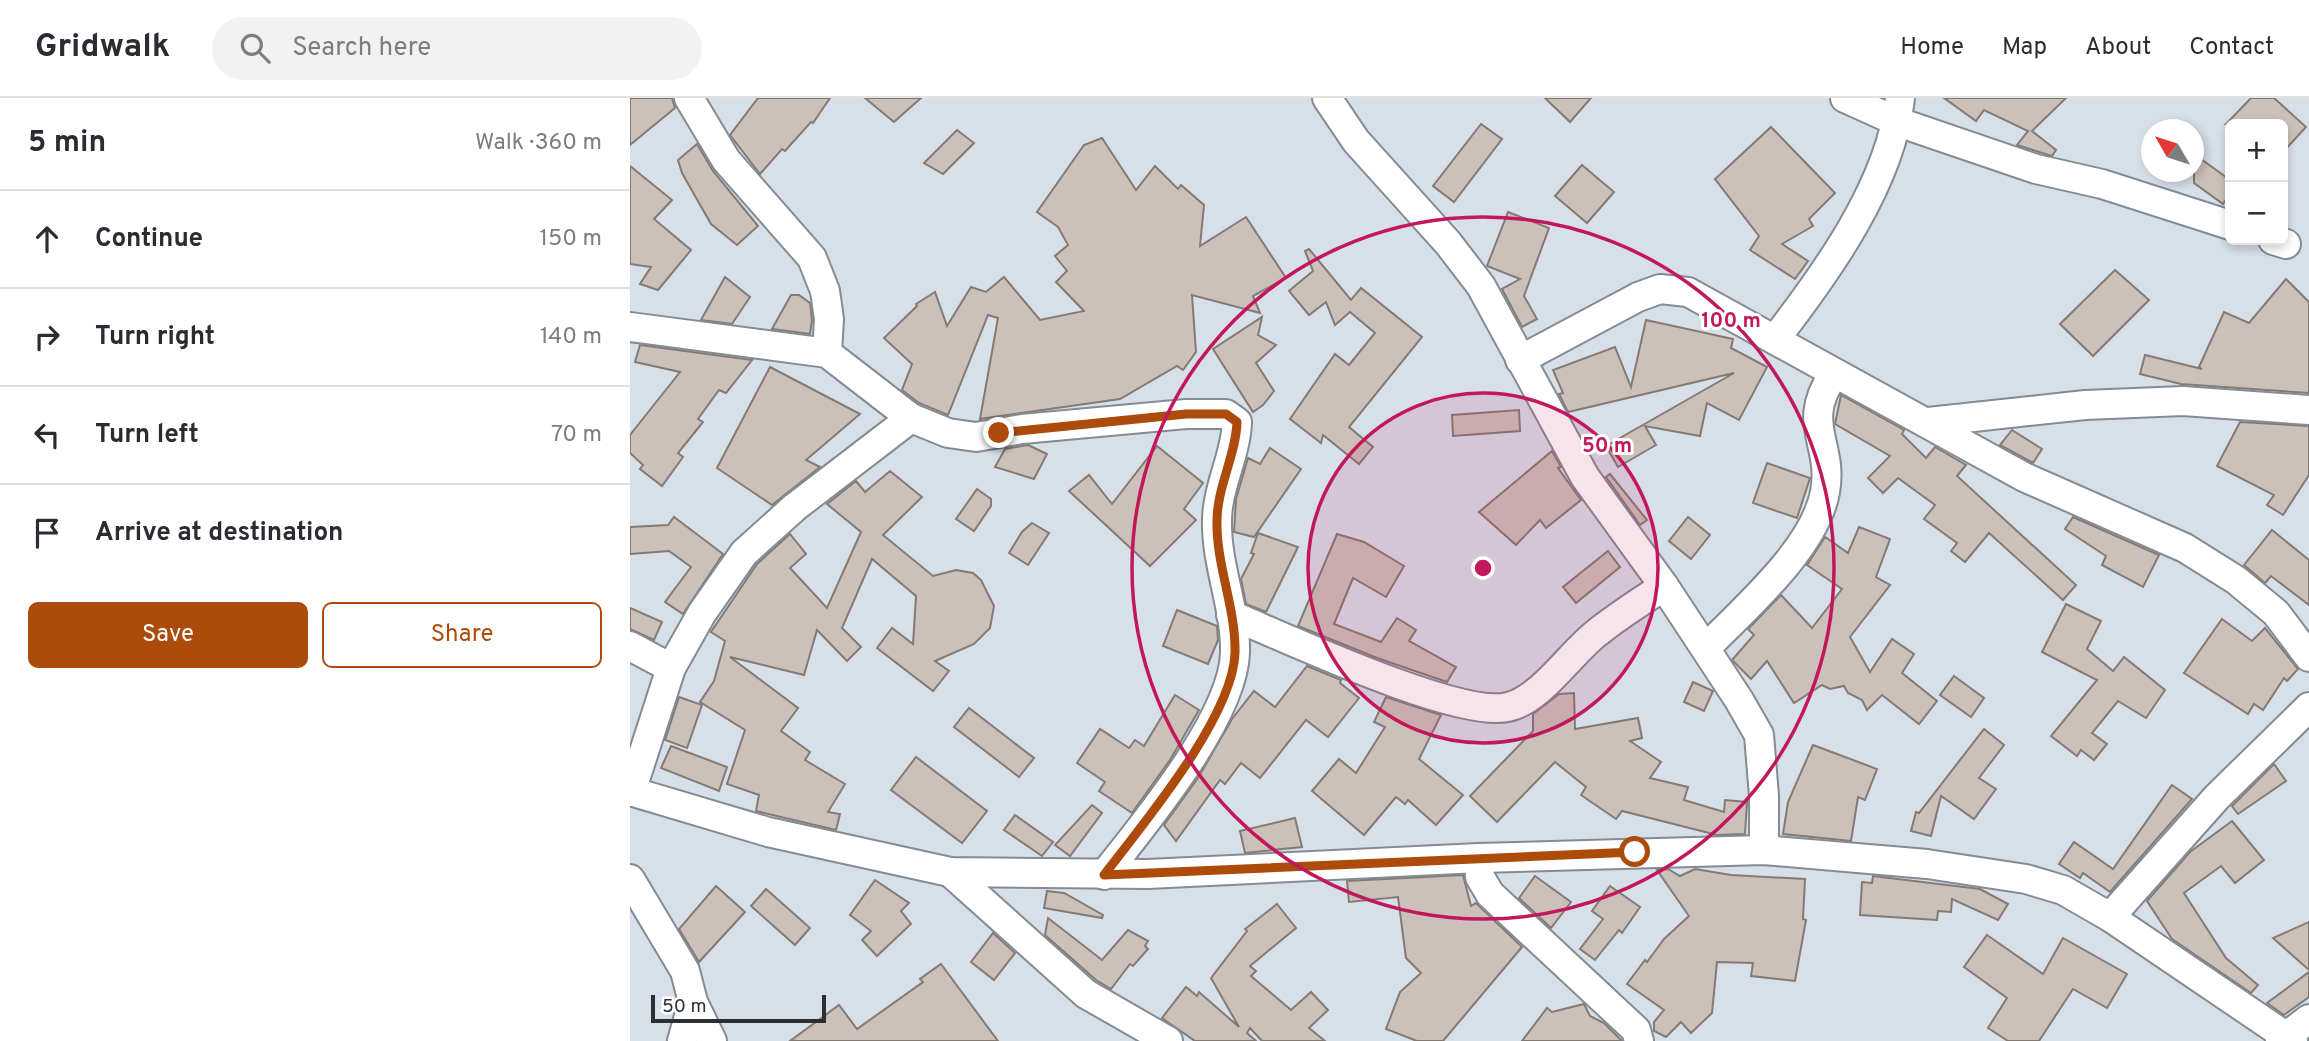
<!DOCTYPE html>
<html lang="en">
<head>
<meta charset="utf-8">
<style>
	:root { --surface:#fff; --page:#f2f2f3; --text:#2b2b33; --muted:#7c7c81; --line:#e1e1e2; --accent:#ac4b0b }
	body { margin:0; font-family:Overpass,sans-serif; background:var(--page); color:var(--text) }
	.controls { position:absolute; right:21px; top:21px; display:grid; overflow:hidden; border-radius:10px; box-shadow:0 4px 10px #0003 }
	.controls button { width:63px; height:63px; display:grid; place-items:center; padding:0; border:0; border-bottom:2px solid var(--line); background:var(--surface); color:var(--text); font:35px sans-serif }
	.compass { position:absolute; left:1511px; top:21px; width:63px; height:63px; border-radius:50%; background:var(--surface); box-shadow:0 4px 10px #0003; rotate:309deg }
	.scale { position:absolute; left:21px; bottom:18px; width:175px; box-sizing:border-box; padding-left:7px; border:4px solid #2b2e32; border-top:0; font-size:19px; line-height:24px; white-space:nowrap; color:#2b2e32; -webkit-text-stroke:5px #fff; paint-order:stroke }
	.stop { position:absolute; width:21px; height:21px; margin:-16px; border:5px solid #ac4b0b; border-radius:50%; background:#fff }
	.stop.end { background:#ac4b0b; border-color:#fff; box-shadow:0 2px 7px #0008 }
	.list { margin:0; padding:0; list-style:none }
	h2 { display:flex; justify-content:space-between; align-items:center; height:91px; margin:0; padding:0 28px; font-size:30px }
	h2 small { font-size:23px; font-weight:400; color:var(--muted) }
	.list li { display:grid; grid-template-columns:46px 1fr auto; gap:21px; align-items:center; box-sizing:border-box; height:98px; padding:0 28px; border-top:2px solid var(--line) }
	.list b { display:block; font-size:26px; white-space:nowrap }
	.list em { font-size:23px; font-style:normal; color:var(--muted) }
	.actions { display:flex; gap:14px; padding:21px 28px }
	.actions a { flex:1; padding:16px 0; border:2px solid var(--accent); border-radius:10px; text-align:center; font-size:24px; color:var(--accent) }
	.actions .main { background:var(--accent); color:#fff }
	.icon { flex:none; width:38px; height:38px; fill:none; stroke:currentColor; stroke-width:2; stroke-linecap:round; stroke-linejoin:round }
	.map { position:relative; flex:none; width:1679px; height:943px; overflow:hidden }
	header { display:flex; align-items:center; gap:42px; box-sizing:border-box; height:98px; padding:0 35px; background:var(--surface); border-bottom:2px solid var(--line) }
	header strong { font-size:33px }
	nav { display:flex; gap:38px; margin-inline-start:auto; font-size:24px }
	.search { width:490px; height:63px; background:var(--page); display:flex; align-items:center; gap:18px; box-sizing:border-box; padding:0 24px; border-radius:38px; color:var(--muted); font-size:26px }
	main { display:flex }
	aside { flex:1; background:var(--surface) }
	.map>svg:first-child { display:block }
</style>
</head>
<body>
<header>
<strong>Gridwalk</strong>
<div class="search"><svg class="icon" aria-label="search" viewBox="0 0 24 24"><circle cx="10" cy="10" r="6"/><path d="M15 15l6 6"/></svg>Search here</div>
<nav><a>Home</a><a>Map</a><a>About</a><a>Contact</a></nav>
</header>
<main>
<aside>
<h2>5 min<small>Walk · 360 m</small></h2>
<ul class="list">
<li><svg class="icon" aria-label="ahead" viewBox="0 0 24 24"><path d="M12 20V5M6 11l6-6 6 6"/></svg><div><b>Continue</b></div><em>150 m</em></li>
<li><svg class="icon" aria-label="right" viewBox="0 0 24 24"><path d="M7 20v-9h11M14 6l5 5-5 5"/></svg><div><b>Turn right</b></div><em>140 m</em></li>
<li><svg class="icon" aria-label="left" viewBox="0 0 24 24"><path d="M17 20v-9H6M10 6l-5 5 5 5"/></svg><div><b>Turn left</b></div><em>70 m</em></li>
<li><svg class="icon" aria-label="arrive" viewBox="0 0 24 24"><path d="M6 21V4h12l-3 4 3 4H6"/></svg><div><b>Arrive at destination</b></div></li>
</ul>
<div class="actions"><a class="main">Save</a><a>Share</a></div>
</aside>
<div class="map">
<svg width="1679" height="943" viewBox="0 0 1679 943">
	<rect width="100%" height="100%" fill="#d7dfe9"/>
	<g fill="#ccc1ba" stroke="#847a74" stroke-width="2">
		<path d="M 0,0 L 42,0 L 45,10 L 0,47 Z"/>
		<path d="M 128,0 L 200,0 L 183,25 L 181,24 L 155,53 L 152,51 L 130,76 L 100,37 Z"/>
		<path d="M 235,0 L 291,0 L 264,24 Z"/>
		<path d="M 915,0 L 961,0 L 940,24 Z"/>
		<path d="M 1314,0 L 1436,0 L 1402,33 L 1426,52 L 1422,58 L 1387,47 L 1398,33 L 1354,12 L 1346,23 Z"/>
		<path d="M 1621,0 L 1644,0 L 1676,29 L 1653,54 L 1653,26 L 1596,26 Z"/>
		<path d="M 851,26 L 872,41 L 824,104 L 803,88 Z"/>
		<path d="M 1141,29 L 1205,95 L 1179,121 L 1183,128 L 1152,146 L 1178,163 L 1165,181 L 1120,152 L 1129,138 L 1085,81 Z"/>
		<path d="M 327,32 L 344,45 L 313,76 L 294,65 Z"/>
		<path d="M 472,40 L 506,92 L 525,68 L 548,91 L 551,87 L 574,107 L 570,148 L 616,119 L 656,180 L 623,198 L 630,215 L 562,197 L 566,254 L 553,272 L 547,268 L 490,301 L 350,321 L 368,220 L 358,217 L 318,317 L 289,305 L 272,292 L 282,266 L 254,240 L 287,208 L 286,206 L 305,194 L 317,228 L 341,189 L 356,194 L 374,179 L 410,222 L 454,213 L 426,184 L 437,173 L 425,158 L 438,147 L 428,129 L 407,114 L 454,47 Z"/>
		<path d="M 67,46 L 83,73 L 128,128 L 107,147 L 81,126 L 52,75 L 48,62 Z"/>
		<path d="M 1564,56 L 1600,82 L 1600,96 L 1593,106 L 1564,85 Z"/>
		<path d="M 952,67 L 984,94 L 957,125 L 925,98 Z"/>
		<path d="M 0,68 L 42,102 L 24,121 L 61,152 L 28,192 L 10,186 L 21,169 L 0,166 Z"/>
		<path d="M 878,114 L 919,130 L 894,198 L 907,221 L 892,229 L 872,191 L 890,181 L 857,168 Z"/>
		<path d="M 679,151 L 721,202 L 731,190 L 792,239 L 719,329 L 743,349 L 729,366 L 693,337 L 691,345 L 660,321 L 705,256 L 719,267 L 745,235 L 720,214 L 705,227 L 696,204 L 679,217 L 659,193 L 683,173 L 675,153 Z"/>
		<path d="M 1485,172 L 1519,202 L 1463,258 L 1430,226 Z"/>
		<path d="M 95,179 L 120,199 L 102,226 L 71,222 Z"/>
		<path d="M 1656,181 L 1679,204 L 1679,295 L 1551,286 L 1510,276 L 1515,257 L 1572,271 L 1569,269 L 1594,214 L 1619,225 Z"/>
		<path d="M 161,197 L 169,197 L 180,205 L 182,222 L 180,236 L 142,231 Z"/>
		<path d="M 632,219 L 628,237 L 646,247 L 626,265 L 644,293 L 633,307 L 623,314 L 583,251 Z"/>
		<path d="M 1016,222 L 1103,241 L 1101,250 L 1137,269 L 1109,322 L 1077,305 L 1070,338 L 1015,328 L 1026,347 L 988,369 L 976,348 L 1104,275 L 938,314 L 929,296 L 933,295 L 923,272 L 985,249 L 1001,289 Z"/>
		<path d="M 10,247 L 122,262 L 96,295 L 89,292 L 68,321 L 73,324 L 48,355 L 53,359 L 32,388 L 10,371 L 13,367 L 0,355 L 0,337 L 50,274 L 5,264 Z"/>
		<path d="M 140,269 L 230,316 L 176,362 L 190,369 L 142,407 L 87,370 Z"/>
		<path d="M 1211,297 L 1274,332 L 1272,336 L 1296,360 L 1305,349 L 1336,367 L 1327,378 L 1446,487 L 1433,502 L 1359,435 L 1335,464 L 1321,453 L 1327,445 L 1294,421 L 1305,407 L 1268,380 L 1253,395 L 1238,380 L 1260,358 L 1205,326 Z"/>
		<path d="M 889,312 L 890,333 L 823,338 L 822,317 Z"/>
		<path d="M 1610,324 L 1679,328 L 1679,377 L 1653,417 L 1637,407 L 1644,397 L 1587,368 Z"/>
		<path d="M 1382,332 L 1412,351 L 1403,365 L 1370,347 Z"/>
		<path d="M 398,347 L 417,356 L 404,381 L 365,369 L 375,351 Z"/>
		<path d="M 527,348 L 573,385 L 554,411 L 566,422 L 520,468 L 439,393 L 459,377 L 482,406 Z"/>
		<path d="M 640,350 L 671,371 L 624,439 L 604,434 L 606,401 L 618,360 L 630,366 Z"/>
		<path d="M 922,353 L 931,369 L 928,370 L 951,402 L 916,430 L 910,422 L 886,447 L 849,414 Z"/>
		<path d="M 1137,365 L 1180,380 L 1167,420 L 1123,405 Z"/>
		<path d="M 260,373 L 292,399 L 253,437 L 303,478 L 326,472 L 343,475 L 351,482 L 364,508 L 360,530 L 344,546 L 305,563 L 319,573 L 303,593 L 247,550 L 262,530 L 283,546 L 286,498 L 242,461 L 212,530 L 231,549 L 217,563 L 187,532 L 174,577 L 100,559 L 168,610 L 151,633 L 180,654 L 175,662 L 215,686 L 198,714 L 210,716 L 206,732 L 126,713 L 129,697 L 97,686 L 115,632 L 70,604 L 84,583 L 95,543 L 81,534 L 127,466 L 160,436 L 176,456 L 160,470 L 197,510 L 231,434 L 197,406 L 226,383 L 235,394 Z"/>
		<path d="M 980,376 L 1017,422 L 1010,427 L 976,379 Z"/>
		<path d="M 347,391 L 361,401 L 361,408 L 344,433 L 326,421 Z"/>
		<path d="M 44,419 L 93,456 L 53,516 L 35,504 L 61,469 L 39,453 L 0,456 L 0,429 L 38,427 Z"/>
		<path d="M 1058,419 L 1080,437 L 1061,461 L 1039,443 Z"/>
		<path d="M 1443,419 L 1529,457 L 1513,489 L 1472,467 L 1476,458 L 1435,431 Z"/>
		<path d="M 402,425 L 419,435 L 398,467 L 379,455 L 392,434 Z"/>
		<path d="M 1229,429 L 1260,441 L 1246,479 L 1260,487 L 1220,539 L 1240,574 L 1262,541 L 1284,556 L 1272,575 L 1307,603 L 1289,626 L 1252,597 L 1237,612 L 1232,602 L 1218,595 L 1214,588 L 1200,591 L 1192,587 L 1164,605 L 1137,563 L 1121,581 L 1102,562 L 1124,537 L 1118,531 L 1151,497 L 1182,530 L 1212,491 L 1177,467 L 1195,439 L 1218,455 Z"/>
		<path d="M 1642,432 L 1679,462 L 1679,507 L 1641,478 L 1635,485 L 1614,467 Z"/>
		<path d="M 628,435 L 668,449 L 636,514 L 616,506 L 611,481 L 624,456 L 621,455 Z"/>
		<path d="M 707,436 L 734,444 L 774,468 L 756,499 L 723,480 L 704,526 L 751,544 L 767,520 L 786,532 L 779,543 L 826,569 L 817,584 L 747,560 L 668,528 Z"/>
		<path d="M 978,453 L 990,469 L 946,505 L 933,489 Z"/>
		<path d="M 1436,506 L 1471,523 L 1457,551 L 1483,573 L 1494,559 L 1535,592 L 1516,620 L 1488,603 L 1462,635 L 1477,646 L 1464,662 L 1451,652 L 1447,658 L 1421,638 L 1467,582 L 1412,554 Z"/>
		<path d="M 0,510 L 32,524 L 24,542 L 0,531 Z"/>
		<path d="M 547,512 L 587,528 L 588,542 L 578,566 L 533,548 Z"/>
		<path d="M 1592,521 L 1622,543 L 1635,530 L 1668,571 L 1657,583 L 1654,580 L 1633,612 L 1624,606 L 1618,616 L 1554,575 Z"/>
		<path d="M 677,568 L 711,582 L 710,585 L 729,600 L 698,639 L 676,622 L 630,680 L 611,665 L 595,686 L 590,682 L 546,743 L 534,727 L 568,680 L 602,621 L 624,593 L 645,609 Z"/>
		<path d="M 1324,578 L 1354,600 L 1341,619 L 1310,597 Z"/>
		<path d="M 1063,584 L 1083,593 L 1074,613 L 1054,604 Z"/>
		<path d="M 944,595 L 945,631 L 1008,620 L 1012,640 L 1000,643 L 1031,664 L 1020,680 L 1058,689 L 1054,702 L 1094,714 L 1095,702 L 1117,704 L 1115,736 L 1087,737 L 992,713 L 986,721 L 951,697 L 956,689 L 925,664 L 867,724 L 840,698 L 903,633 L 903,616 L 929,596 Z"/>
		<path d="M 545,597 L 569,612 L 540,662 L 502,715 L 469,693 L 475,684 L 447,665 L 470,631 L 499,650 L 505,642 L 514,648 Z"/>
		<path d="M 49,599 L 72,607 L 57,650 L 35,642 Z"/>
		<path d="M 756,599 L 811,617 L 789,661 L 833,697 L 806,727 L 778,702 L 775,706 L 766,699 L 734,737 L 682,693 L 709,661 L 726,675 L 755,629 L 744,624 Z"/>
		<path d="M 339,610 L 404,660 L 389,679 L 324,629 Z"/>
		<path d="M 1354,631 L 1374,647 L 1349,680 L 1366,691 L 1344,721 L 1311,698 L 1301,738 L 1281,733 L 1286,714 L 1289,715 Z"/>
		<path d="M 1183,647 L 1247,671 L 1235,702 L 1228,699 L 1221,743 L 1153,736 L 1158,704 Z"/>
		<path d="M 41,648 L 97,669 L 89,693 L 31,670 Z"/>
		<path d="M 286,659 L 357,713 L 332,745 L 261,692 Z"/>
		<path d="M 1644,666 L 1656,683 L 1608,716 L 1602,708 Z"/>
		<path d="M 1542,687 L 1562,701 L 1480,794 L 1453,775 L 1450,780 L 1429,766 L 1444,744 L 1483,771 Z"/>
		<path d="M 462,707 L 472,715 L 440,758 L 425,747 Z"/>
		<path d="M 385,717 L 423,744 L 412,758 L 374,732 Z"/>
		<path d="M 665,720 L 672,749 L 615,755 L 610,733 Z"/>
		<path d="M 1602,723 L 1634,762 L 1605,785 L 1591,768 L 1554,795 L 1596,860 L 1628,887 L 1621,895 L 1542,841 L 1517,803 L 1560,754 Z"/>
		<path d="M 1038,771 L 1050,778 L 1065,771 L 1101,777 L 1175,781 L 1173,821 L 1176,822 L 1165,883 L 1121,878 L 1123,865 L 1087,864 L 1082,915 L 1061,935 L 1051,924 L 1036,939 L 1024,933 L 1024,924 L 1034,912 L 997,886 L 1015,862 L 1017,864 L 1034,841 L 1059,818 L 1027,772 Z"/>
		<path d="M 833,777 L 841,808 L 846,805 L 892,849 L 813,943 L 787,943 L 756,931 L 770,894 L 791,875 L 776,860 L 768,799 L 719,804 L 717,783 Z"/>
		<path d="M 905,778 L 941,804 L 921,830 L 889,800 Z"/>
		<path d="M 1243,778 L 1350,791 L 1378,806 L 1368,822 L 1322,801 L 1321,814 L 1308,813 L 1307,822 L 1230,817 L 1232,784 L 1242,785 Z"/>
		<path d="M 245,782 L 279,805 L 271,813 L 281,826 L 247,858 L 232,842 L 241,833 L 220,817 Z"/>
		<path d="M 86,788 L 115,814 L 69,864 L 49,831 Z"/>
		<path d="M 980,788 L 1010,809 L 992,835 L 989,832 L 965,862 L 950,851 L 973,821 L 962,813 Z"/>
		<path d="M 136,791 L 180,830 L 165,847 L 121,808 Z"/>
		<path d="M 417,793 L 434,795 L 473,817 L 472,820 L 414,810 Z"/>
		<path d="M 647,806 L 666,830 L 620,868 L 626,873 L 621,878 L 661,912 L 681,894 L 698,912 L 679,930 L 695,943 L 632,943 L 620,930 L 617,935 L 626,943 L 565,943 L 532,920 L 556,889 L 567,898 L 569,894 L 609,929 L 581,880 L 617,833 L 615,831 Z"/>
		<path d="M 418,820 L 472,862 L 498,832 L 518,843 L 515,848 L 518,851 L 503,868 L 500,866 L 481,891 L 466,882 L 415,837 Z"/>
		<path d="M 1679,824 L 1679,872 L 1643,840 Z"/>
		<path d="M 363,835 L 385,855 L 364,882 L 341,864 Z"/>
		<path d="M 1357,837 L 1413,876 L 1433,840 L 1497,876 L 1477,910 L 1443,891 L 1409,943 L 1378,943 L 1358,930 L 1377,900 L 1334,869 Z"/>
		<path d="M 311,866 L 368,943 L 160,943 L 209,907 L 227,931 L 293,884 L 290,881 Z"/>
		<path d="M 1679,874 L 1679,899 L 1654,917 L 1637,905 Z"/>
		<path d="M 954,906 L 960,918 L 974,925 L 992,943 L 892,943 L 917,910 L 922,914 Z"/>
	</g>
	<g fill="none" stroke-linecap="round" stroke-linejoin="round">
		<g stroke="#838b94" stroke-width="32">
			<g id="minor">
				<path d="M 59,0 L 96,62 L 182,160 L 195,193 L 199,221 L 197,255"/>
				<path d="M 697,0 L 726,43 L 818,145 L 851,188 L 955,379 L 1034,488 L 1109,602 L 1129,637 L 1134,698 L 1134,752"/>
				<path d="M 1215,0 L 1268,24 L 1406,71 L 1472,86 L 1600,127"/>
				<path d="M 1643,142 L 1656,146"/>
				<path d="M 0,229 L 197,255 L 281,320 L 318,335 L 346,339 L 392,331 L 556,316 L 596,316 L 607,324 C 606,357 587,389 587,423 C 586,467 606,510 605,555 C 603,620 514,726 474,777"/>
				<path d="M 1146,240 C 1197,174 1261,85 1270,0"/>
				<path d="M 890,262 L 1008,199 L 1030,191 L 1058,194 L 1394,379 L 1555,450 L 1606,482 L 1646,515 L 1679,559"/>
				<path d="M 1298,324 L 1455,307 L 1553,303 L 1679,312"/>
				<path d="M 601,517 C 654,539 829,621 878,609 C 912,601 941,554 968,534 C 989,517 1012,503 1034,488"/>
				<path d="M 0,548 L 41,570"/>
				<path d="M 1076,550 C 1115,510 1185,450 1195,394 C 1204,345 1169,326 1204,276"/>
				<path d="M 0,693 L 138,734 L 320,774 L 518,776 L 849,760 L 1134,752 L 1297,766 L 1396,781 L 1433,792 L 1480,819 L 1663,943"/>
				<path d="M 1,694 L 41,570 L 72,515 L 114,455 L 165,409 L 281,320"/>
				<path d="M 849,760 L 850,779 L 860,796 L 1006,932 L 1009,943"/>
				<path d="M 320,774 L 456,896 L 538,943"/>
				<path d="M 0,781 L 55,873 L 63,904 L 82,943"/>
				<path d="M 1480,819 L 1587,699 L 1679,609"/>
				<path d="M 52,943 L 63,904"/>
				<path d="M 1650,943 L 1679,921"/>
			</g>
		</g>
		<use href="#minor" stroke="#fff" stroke-width="28"/>
	</g>
	<g fill="none" stroke-linecap="round" stroke-linejoin="round">
		<path stroke="#ac4b0b" stroke-width="9" d="M 369,335 L 556,316 L 596,316 L 607,324 C 606,357 587,389 587,423 C 586,467 606,510 605,555 C 603,619 513,726 474,777 L 1005,754"/>
	</g>
	<circle cx="853" cy="470" r="175" fill="#c2185b" fill-opacity=".12"/>
	<g fill="none" stroke="#c2185b" stroke-width="3.5">
		<circle cx="853" cy="470" r="175"/>
		<circle cx="853" cy="470" r="351"/>
	</g>
	<circle cx="853" cy="470" r="10" fill="#c2185b" stroke="#fff" stroke-width="3.5"/>
	<g font-size="21" text-anchor="middle" font-weight="bold" fill="#c2185b" stroke="#fff" stroke-width="6" stroke-linejoin="round" paint-order="stroke">
		<text x="1101" y="229">100 m</text>
		<text x="977" y="354">50 m</text>
	</g>
</svg>
<div class="controls">
<button>+</button>
<button>−</button>
</div>
<svg class="compass" viewBox="-18 -18 36 36"><path d="M0-13l5 13h-10z" fill="#e53935"/><path d="M0 13l5-13h-10z" fill="#7c7c81"/></svg>
<div class="scale">50 m</div>
<div class="stop" style="left:1005px;top:754px"></div>
<div class="stop end" style="left:369px;top:335px"></div>
</div>
</main>
</body>
</html>
